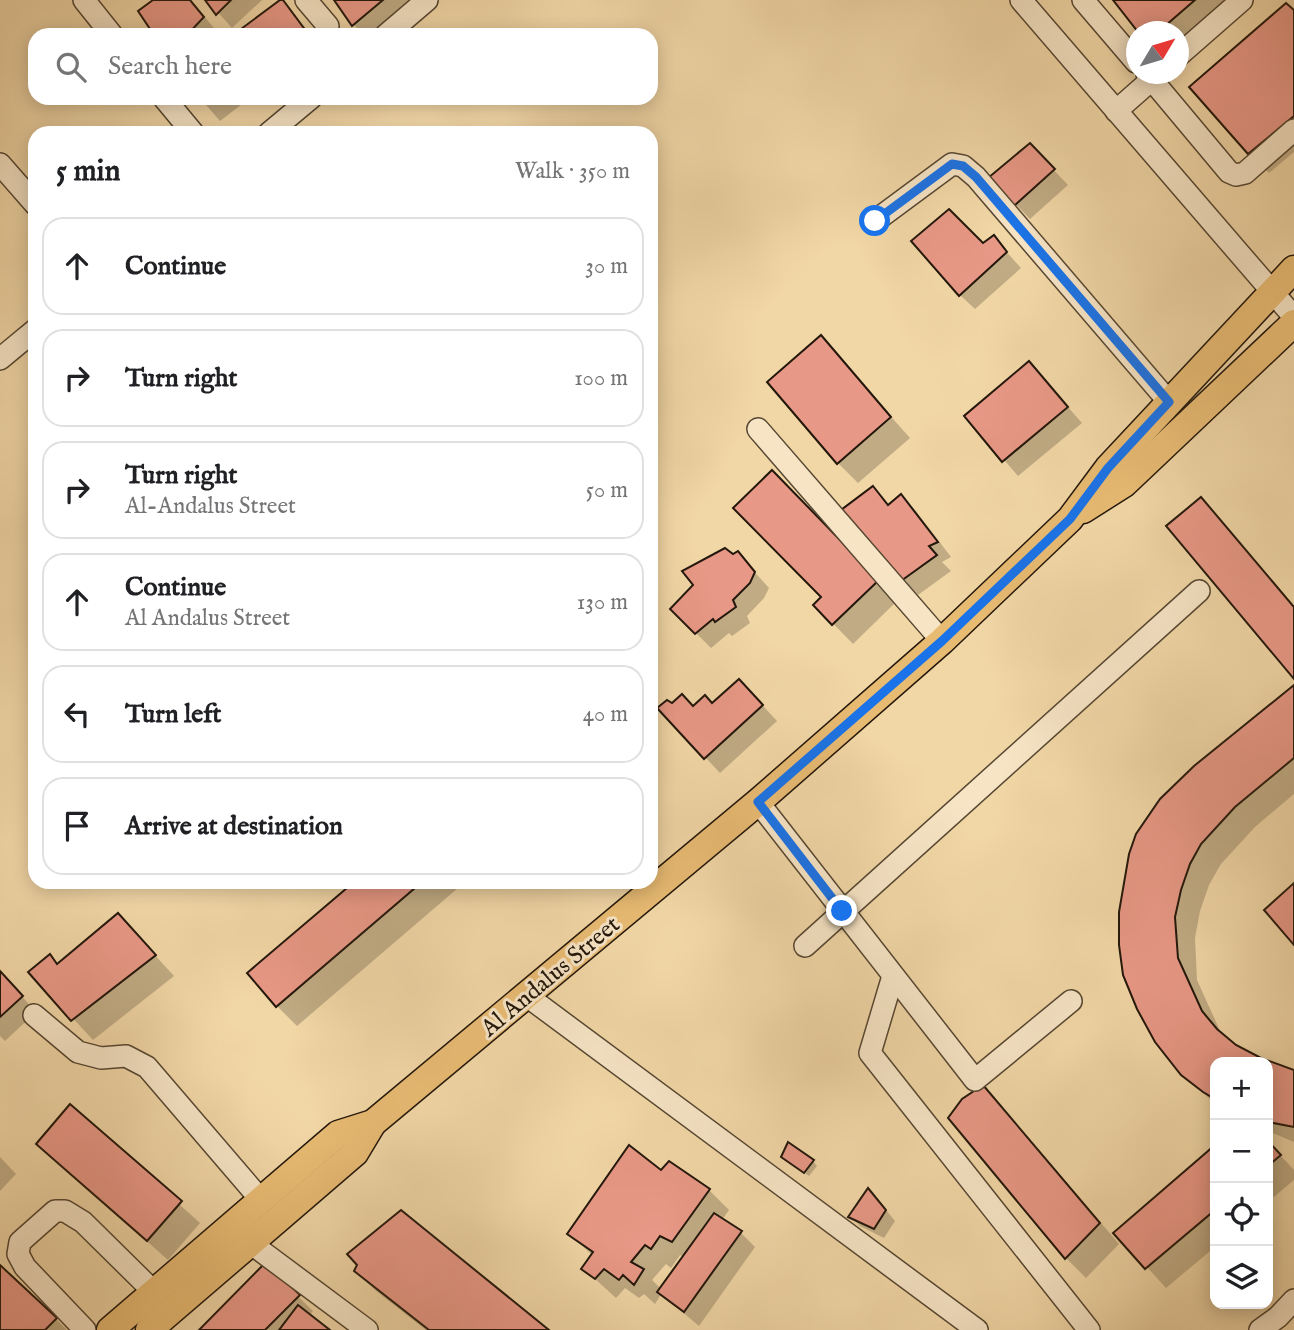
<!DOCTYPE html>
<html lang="en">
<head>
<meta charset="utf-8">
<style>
	:root { --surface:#fff; --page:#f2f2f2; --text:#202124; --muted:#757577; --line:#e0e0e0 }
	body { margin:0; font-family:"IM FELL English",serif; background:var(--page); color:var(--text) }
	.controls { position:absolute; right:21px; bottom:21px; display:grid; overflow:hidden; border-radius:14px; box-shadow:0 4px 18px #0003 }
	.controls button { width:63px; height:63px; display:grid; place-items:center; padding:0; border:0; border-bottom:2px solid var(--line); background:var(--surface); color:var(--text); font:35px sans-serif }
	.compass { position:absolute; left:1126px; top:21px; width:63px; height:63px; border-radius:50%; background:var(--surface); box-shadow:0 4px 18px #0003; rotate:52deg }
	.stop { position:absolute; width:21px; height:21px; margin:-16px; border:5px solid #1a73e8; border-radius:50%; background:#fff }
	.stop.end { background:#1a73e8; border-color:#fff; box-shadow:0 2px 7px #0008 }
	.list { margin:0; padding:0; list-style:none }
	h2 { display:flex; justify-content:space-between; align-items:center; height:91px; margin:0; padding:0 28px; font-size:30px }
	h2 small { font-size:23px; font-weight:400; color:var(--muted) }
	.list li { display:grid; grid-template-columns:46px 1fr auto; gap:21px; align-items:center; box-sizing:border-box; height:98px; margin:0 14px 14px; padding:0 14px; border:2px solid var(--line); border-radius:21px }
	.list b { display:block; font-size:26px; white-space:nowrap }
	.list p { margin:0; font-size:23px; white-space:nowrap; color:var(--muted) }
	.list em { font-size:23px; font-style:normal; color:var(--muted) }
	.icon { flex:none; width:38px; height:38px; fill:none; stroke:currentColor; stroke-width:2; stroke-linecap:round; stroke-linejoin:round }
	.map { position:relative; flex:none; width:1294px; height:1330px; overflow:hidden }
	.search { position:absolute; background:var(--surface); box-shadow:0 4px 18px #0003; left:28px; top:28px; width:630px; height:77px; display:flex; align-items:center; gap:18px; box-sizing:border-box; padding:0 24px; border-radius:21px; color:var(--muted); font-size:26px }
	.panel { position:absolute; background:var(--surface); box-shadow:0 4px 18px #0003; left:28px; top:126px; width:630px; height:763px; border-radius:21px }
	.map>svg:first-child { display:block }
</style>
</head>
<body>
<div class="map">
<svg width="1294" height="1330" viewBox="0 0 1294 1330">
	<rect width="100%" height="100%" fill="#f1d6a6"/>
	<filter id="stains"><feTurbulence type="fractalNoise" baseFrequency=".00286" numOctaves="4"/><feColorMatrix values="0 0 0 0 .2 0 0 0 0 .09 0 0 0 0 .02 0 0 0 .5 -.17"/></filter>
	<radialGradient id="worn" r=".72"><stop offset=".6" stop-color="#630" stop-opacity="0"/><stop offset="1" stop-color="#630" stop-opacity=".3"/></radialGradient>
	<g fill="#0003" fill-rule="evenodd">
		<path d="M 156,0 L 191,0 L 218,33 L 157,35 Z"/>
		<path d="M 207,0 L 262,0 L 232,28 Z"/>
		<path d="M 336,0 L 415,0 L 374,35 L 364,35 L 354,25 Z"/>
		<path d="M 1115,0 L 1239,0 L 1178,51 L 1178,32 L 1140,32 Z"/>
		<path d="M 282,1 L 311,35 L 236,35 Z"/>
		<path d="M 1294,12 L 1294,152 L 1269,173 L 1249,153 Z"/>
		<path d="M 200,98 L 250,98 L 220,121 Z"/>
		<path d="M 1030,145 L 1068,185 L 1030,219 L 990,178 Z"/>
		<path d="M 994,238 L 1021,268 L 975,309 L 960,295 L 983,245 Z"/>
		<path d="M 821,338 L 910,438 L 858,483 L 838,463 Z"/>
		<path d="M 1029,363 L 1082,423 L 1018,476 L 966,416 Z"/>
		<path d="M 772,472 L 897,601 L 853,644 L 815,605 L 823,597 Z"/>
		<path d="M 873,488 L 890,506 L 901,496 L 916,511 L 951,557 L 942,562 L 951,571 L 918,595 L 903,580 Z"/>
		<path d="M 1201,499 L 1221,519 L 1294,606 L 1294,676 Z"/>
		<path d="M 738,554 L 769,588 L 764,598 L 747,616 L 750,623 L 732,636 L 729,633 L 711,648 L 672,609 Z"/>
		<path d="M 1294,687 L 1294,794 L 1255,827 L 1221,864 L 1209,885 L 1200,911 L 1195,938 L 1197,980 L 1221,1033 L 1235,1046 L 1283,1069 L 1294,1071 L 1294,1142 L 1268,1131 L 1268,1062 L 1215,1062 L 1215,1104 L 1182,1073 L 1121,945 Z"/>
		<path d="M 754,696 L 777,721 L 720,773 L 660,709 L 694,708 Z"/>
		<path d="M 357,882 L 465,882 L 297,1026 L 277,1006 Z"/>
		<path d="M 118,915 L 174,976 L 93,1040 L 30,972 L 50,957 L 59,965 Z"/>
		<path d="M 0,972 L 36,1012 L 5,1041 L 0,1036 Z"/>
		<path d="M 983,1088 L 1003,1108 L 1119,1244 L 1086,1278 L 1066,1258 Z"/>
		<path d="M 71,1107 L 200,1223 L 168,1260 L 38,1144 Z"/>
		<path d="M 1268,1142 L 1294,1170 L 1294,1180 L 1268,1202 Z"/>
		<path d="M 1215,1148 L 1215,1247 L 1166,1288 L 1116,1233 Z"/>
		<path d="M 0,1157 L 16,1174 L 0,1191 Z"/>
		<path d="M 788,1161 L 813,1161 L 817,1166 L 809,1176 Z"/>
		<path d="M 661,1172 L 709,1190 L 729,1210 L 722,1220 L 740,1232 L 755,1247 L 699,1326 L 661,1294 L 655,1304 L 644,1294 L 639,1298 L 625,1288 L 616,1298 L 583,1268 L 593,1256 L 569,1233 ZM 680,1255 L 684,1257 L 661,1289 L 652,1280 L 666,1264 L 671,1268 Z"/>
		<path d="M 878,1200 L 895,1221 L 884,1238 L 860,1226 L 850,1216 Z"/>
		<path d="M 266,1265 L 313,1311 L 309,1316 L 327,1330 L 201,1330 Z"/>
		<path d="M 0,1267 L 56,1319 L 67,1330 L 0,1330 Z"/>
		<path d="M 356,1271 L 547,1330 L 426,1330 L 376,1291 Z"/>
	</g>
	<g fill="#e89886" stroke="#23170b" stroke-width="2">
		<path d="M 153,0 L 190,0 L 204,17 L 187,35 L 154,35 L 138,11 Z"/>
		<path d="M 205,0 L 231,0 L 216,15 Z"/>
		<path d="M 280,0 L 283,0 L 309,35 L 233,35 Z"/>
		<path d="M 334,0 L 383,0 L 352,26 Z"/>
		<path d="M 1113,0 L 1195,0 L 1158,32 L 1138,32 Z"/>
		<path d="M 1286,3 L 1294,10 L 1294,116 L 1248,154 L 1189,87 Z"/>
		<path d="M 1030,143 L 1055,169 L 1014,206 L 988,178 Z"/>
		<path d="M 949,209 L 983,243 L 994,235 L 1007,252 L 959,296 L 911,241 Z"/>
		<path d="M 821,335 L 891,417 L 837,464 L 767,382 Z"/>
		<path d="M 1029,361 L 1068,407 L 1002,462 L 964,416 Z"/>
		<path d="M 772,470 L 879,580 L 832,625 L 813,605 L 821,597 L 733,508 Z"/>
		<path d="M 873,486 L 888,505 L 901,494 L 938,542 L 929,546 L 937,555 L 901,581 L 841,510 Z"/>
		<path d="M 1201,497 L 1294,607 L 1294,679 L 1166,526 Z"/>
		<path d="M 725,548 L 733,554 L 738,551 L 755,572 L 750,583 L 733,600 L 736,607 L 715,622 L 713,619 L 695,634 L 670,609 L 693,585 L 682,571 Z"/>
		<path d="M 739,679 L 763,705 L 704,759 L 657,708 L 667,700 L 672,703 L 682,694 L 693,706 L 705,695 L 712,703 Z"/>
		<path d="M 1294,685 L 1294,758 L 1235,807 L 1201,844 L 1190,864 L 1181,890 L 1175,917 L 1178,958 L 1202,1011 L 1217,1029 L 1236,1045 L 1261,1058 L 1294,1070 L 1294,1127 L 1268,1122 L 1268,1062 L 1215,1062 L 1215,1099 L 1203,1092 L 1181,1075 L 1155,1042 L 1137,1009 L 1123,975 L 1119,945 L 1119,912 L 1129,854 L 1136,834 L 1160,799 L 1194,766 Z"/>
		<path d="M 354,882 L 422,882 L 276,1007 L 247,973 Z"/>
		<path d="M 1294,883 L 1294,945 L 1264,910 Z"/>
		<path d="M 118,913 L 156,955 L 71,1021 L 28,972 L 50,954 L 57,964 Z"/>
		<path d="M 0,971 L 23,996 L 0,1017 Z"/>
		<path d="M 983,1085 L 1100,1223 L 1065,1259 L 948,1118 L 962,1099 Z"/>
		<path d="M 70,1104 L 182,1201 L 147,1241 L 36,1144 Z"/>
		<path d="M 1268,1141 L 1281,1155 L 1268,1166 Z"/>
		<path d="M 788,1142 L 814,1160 L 804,1173 L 781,1157 Z"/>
		<path d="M 629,1145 L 661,1170 L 669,1161 L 710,1189 L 672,1242 L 660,1236 L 651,1249 L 645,1245 L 631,1262 L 644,1269 L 634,1285 L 623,1275 L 619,1280 L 604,1269 L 595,1279 L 581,1269 L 593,1252 L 567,1234 Z"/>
		<path d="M 1215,1145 L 1215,1210 L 1145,1269 L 1113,1233 Z"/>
		<path d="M 868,1188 L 886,1210 L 874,1229 L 848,1217 Z"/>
		<path d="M 401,1210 L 549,1330 L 429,1330 L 354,1271 L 357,1265 L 347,1254 Z"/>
		<path d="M 714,1213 L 742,1231 L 684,1312 L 657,1292 Z"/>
		<path d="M 266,1262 L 300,1295 L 265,1330 L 199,1330 Z"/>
		<path d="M 0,1265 L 57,1318 L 45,1330 L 0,1330 Z"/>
		<path d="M 298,1305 L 330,1330 L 279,1330 Z"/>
	</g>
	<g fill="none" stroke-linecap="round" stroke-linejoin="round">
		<g stroke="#564732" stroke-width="24">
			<g id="minor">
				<path d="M 84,0 L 112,35"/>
				<path d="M 306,0 L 328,26"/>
				<path d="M 1021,0 L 1294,317"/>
				<path d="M 1083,0 L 1136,62"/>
				<path d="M 386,35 L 427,0"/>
				<path d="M 1178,56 L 1242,0"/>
				<path d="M 1147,74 L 1229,172 L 1236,175 L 1245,173 L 1294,130"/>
				<path d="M 164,98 L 193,133"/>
				<path d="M 1116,111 L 1158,74"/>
				<path d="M 269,133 L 311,98"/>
				<path d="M 0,164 L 35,204"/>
				<path d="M 875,221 L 952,164 L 963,166 L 976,177 L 1169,402"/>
				<path d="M 0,359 L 35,330"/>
				<path d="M 758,429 L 942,641"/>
				<path d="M 758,802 L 975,1080 L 1071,1001"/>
				<path d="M 805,946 L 1199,591"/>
				<path d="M 893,976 L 870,1053 L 1089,1330"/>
				<path d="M 527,996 L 977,1330"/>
				<path d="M 34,1015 L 78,1052 L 101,1058 L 126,1056 L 147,1067 L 261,1200"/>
				<path d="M 249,1242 L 367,1330"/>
				<path d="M 85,1330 L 25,1267 L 18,1254 L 20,1242 L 55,1211 L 65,1211 L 83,1222 L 154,1292"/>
				<path d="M 1260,1330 L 1278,1317 L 1294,1300"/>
			</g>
		</g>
		<g stroke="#23170b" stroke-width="29">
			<g id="major">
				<path d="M 1083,510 L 1124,484 L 1294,323"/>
				<path d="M 110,1330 L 338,1134 L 373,1123 L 758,802 L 942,641 L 1070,519 L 1108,468 L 1294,269"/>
				<path d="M 149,1330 L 355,1153 L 373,1123"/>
			</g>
		</g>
		<use href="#minor" stroke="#f6e4c5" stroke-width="21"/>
		<use href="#major" stroke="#e8bb73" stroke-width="26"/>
	</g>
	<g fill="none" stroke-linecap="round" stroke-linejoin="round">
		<path stroke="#1a73e8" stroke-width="9" d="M 842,911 L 758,802 L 942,641 L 1070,519 L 1108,468 L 1169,402 L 976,177 L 963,166 L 952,164 L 875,221"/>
	</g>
	<g text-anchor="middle" stroke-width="6" stroke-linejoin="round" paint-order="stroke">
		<g font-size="24" fill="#23170b" stroke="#f6e4c5">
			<text transform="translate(550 976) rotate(-40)" y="8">Al Andalus Street</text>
		</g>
	</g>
	<rect width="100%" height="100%" filter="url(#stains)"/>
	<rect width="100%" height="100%" fill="url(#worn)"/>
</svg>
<div class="controls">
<button>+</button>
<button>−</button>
<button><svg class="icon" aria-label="locate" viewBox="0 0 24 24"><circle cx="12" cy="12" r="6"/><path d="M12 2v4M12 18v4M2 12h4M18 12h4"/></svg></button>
<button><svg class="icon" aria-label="layers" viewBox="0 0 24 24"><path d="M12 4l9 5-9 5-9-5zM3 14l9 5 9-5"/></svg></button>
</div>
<svg class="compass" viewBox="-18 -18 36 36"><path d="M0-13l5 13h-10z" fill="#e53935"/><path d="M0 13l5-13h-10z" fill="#757577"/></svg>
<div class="stop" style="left:875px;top:221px"></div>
<div class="stop end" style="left:842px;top:911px"></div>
<div class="search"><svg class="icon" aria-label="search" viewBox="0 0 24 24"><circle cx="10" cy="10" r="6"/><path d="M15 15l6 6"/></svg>Search here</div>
<section class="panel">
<h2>5 min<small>Walk · 350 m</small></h2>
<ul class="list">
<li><svg class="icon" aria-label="ahead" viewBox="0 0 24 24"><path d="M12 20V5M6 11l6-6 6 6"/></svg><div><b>Continue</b></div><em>30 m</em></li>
<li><svg class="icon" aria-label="right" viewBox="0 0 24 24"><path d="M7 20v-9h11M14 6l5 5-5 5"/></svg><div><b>Turn right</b></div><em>100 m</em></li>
<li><svg class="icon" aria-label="right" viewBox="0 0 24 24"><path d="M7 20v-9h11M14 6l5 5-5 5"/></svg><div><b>Turn right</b><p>Al-Andalus Street</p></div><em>50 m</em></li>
<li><svg class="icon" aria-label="ahead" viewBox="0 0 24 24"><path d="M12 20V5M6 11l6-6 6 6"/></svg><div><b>Continue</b><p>Al Andalus Street</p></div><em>130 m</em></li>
<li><svg class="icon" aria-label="left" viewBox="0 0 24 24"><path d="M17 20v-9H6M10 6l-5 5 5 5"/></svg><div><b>Turn left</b></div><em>40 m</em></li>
<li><svg class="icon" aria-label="arrive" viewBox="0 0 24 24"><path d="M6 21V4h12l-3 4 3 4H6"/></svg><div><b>Arrive at destination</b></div></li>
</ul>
</section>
</div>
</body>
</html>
